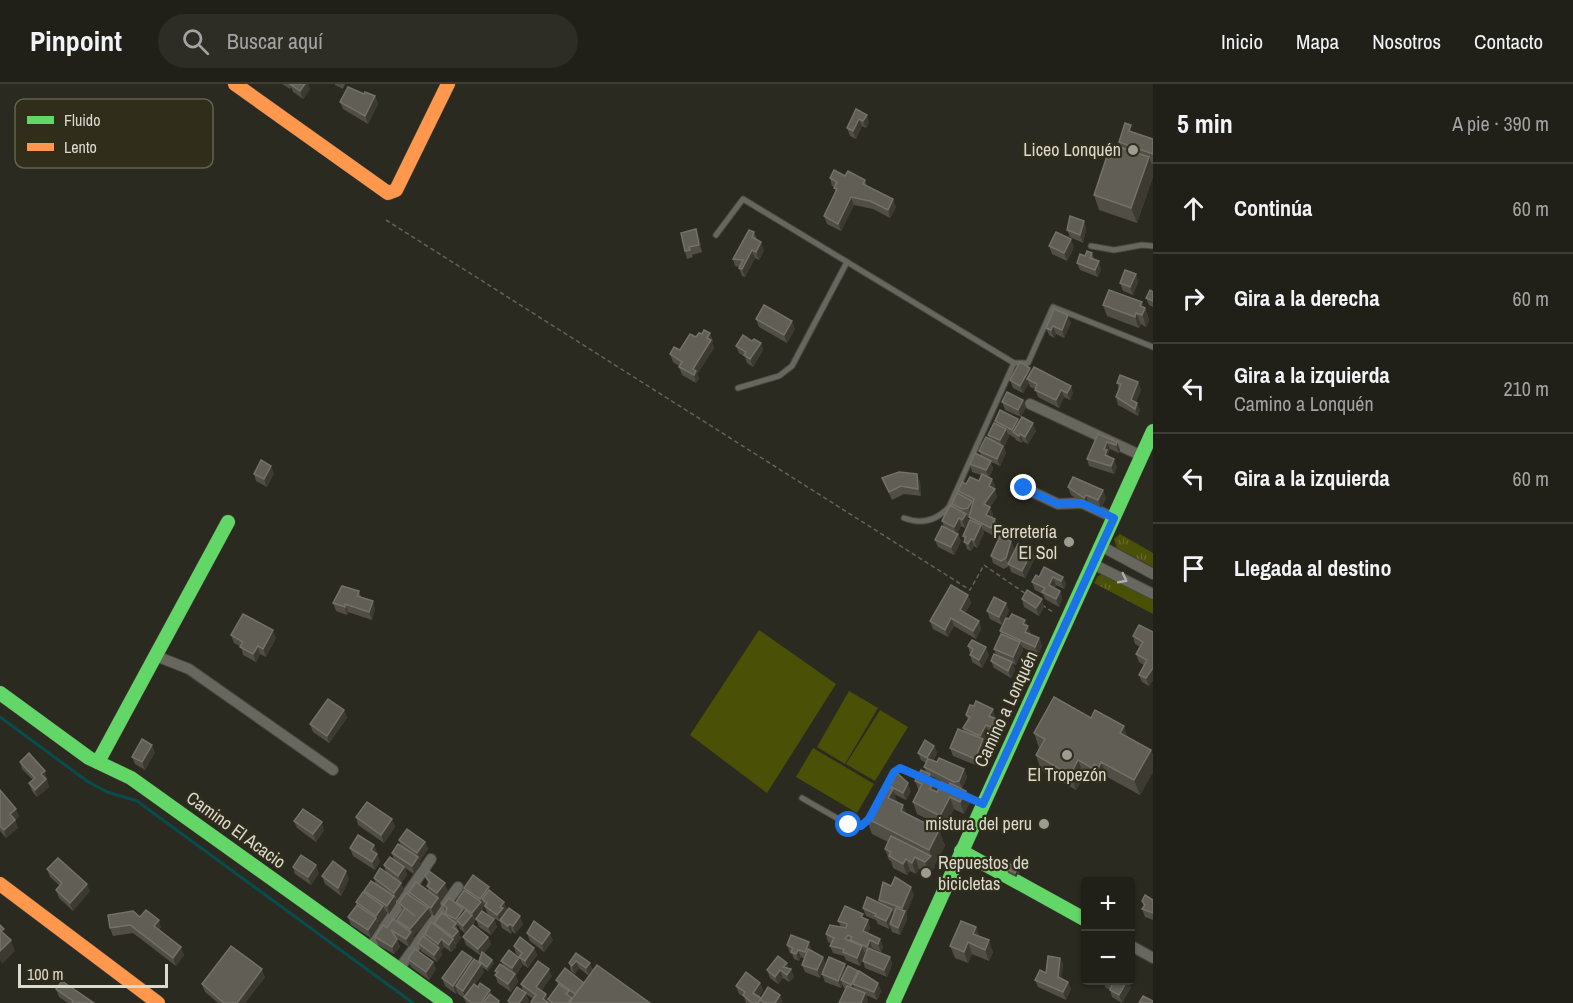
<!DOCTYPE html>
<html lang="es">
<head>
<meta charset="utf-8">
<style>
	:root { --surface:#202018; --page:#2d2d25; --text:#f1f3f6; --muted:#a2a3a2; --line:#3d3e37 }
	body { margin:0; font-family:"Archivo Narrow",sans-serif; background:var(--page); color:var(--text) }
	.controls { position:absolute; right:18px; bottom:18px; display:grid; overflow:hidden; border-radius:6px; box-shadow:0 2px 4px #0004 }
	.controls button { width:54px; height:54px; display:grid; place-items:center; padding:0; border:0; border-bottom:2px solid var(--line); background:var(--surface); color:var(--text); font:30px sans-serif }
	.scale { position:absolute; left:18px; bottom:15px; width:150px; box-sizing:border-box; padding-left:6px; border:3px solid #dbdacf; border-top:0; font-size:16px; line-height:21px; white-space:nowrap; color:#dbdacf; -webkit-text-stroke:4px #302d1b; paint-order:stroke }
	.stop { position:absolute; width:18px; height:18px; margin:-14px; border:4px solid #1a73e8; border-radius:50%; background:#fff }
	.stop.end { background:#1a73e8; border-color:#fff; box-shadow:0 2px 6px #0008 }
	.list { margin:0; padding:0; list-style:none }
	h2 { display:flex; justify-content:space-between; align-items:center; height:78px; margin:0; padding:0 24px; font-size:26px }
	h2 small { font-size:20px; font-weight:400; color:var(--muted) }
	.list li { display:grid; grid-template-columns:39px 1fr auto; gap:18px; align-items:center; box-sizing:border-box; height:90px; padding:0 24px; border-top:2px solid var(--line) }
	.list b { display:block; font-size:22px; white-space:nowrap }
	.list p { margin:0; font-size:20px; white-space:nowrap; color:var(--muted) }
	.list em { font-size:20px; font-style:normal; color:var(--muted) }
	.icon { flex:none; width:33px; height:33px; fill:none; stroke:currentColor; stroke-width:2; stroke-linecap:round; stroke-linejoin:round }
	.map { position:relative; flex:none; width:1153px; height:919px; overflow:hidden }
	header { display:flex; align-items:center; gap:36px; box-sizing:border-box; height:84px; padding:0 30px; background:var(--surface); border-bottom:2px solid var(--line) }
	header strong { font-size:28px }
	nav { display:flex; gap:33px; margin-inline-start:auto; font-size:21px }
	.search { width:420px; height:54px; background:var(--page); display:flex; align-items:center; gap:15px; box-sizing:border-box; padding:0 21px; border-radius:33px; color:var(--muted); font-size:22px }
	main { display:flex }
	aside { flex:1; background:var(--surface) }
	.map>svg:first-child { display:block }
</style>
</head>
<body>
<header>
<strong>Pinpoint</strong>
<div class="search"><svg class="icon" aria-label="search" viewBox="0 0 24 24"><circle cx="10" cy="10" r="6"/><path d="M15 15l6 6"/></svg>Buscar aquí</div>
<nav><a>Inicio</a><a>Mapa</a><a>Nosotros</a><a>Contacto</a></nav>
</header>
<main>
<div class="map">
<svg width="1153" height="919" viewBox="0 0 1153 919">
	<defs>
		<pattern id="grass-tufts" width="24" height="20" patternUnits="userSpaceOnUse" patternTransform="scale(1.5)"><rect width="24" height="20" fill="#4a5005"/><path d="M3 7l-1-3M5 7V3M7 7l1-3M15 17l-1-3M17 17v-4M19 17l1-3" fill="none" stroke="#646928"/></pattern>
	</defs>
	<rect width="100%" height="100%" fill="#2b2a20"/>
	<g fill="url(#grass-tufts)">
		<path d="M 1120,450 L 1153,469 L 1153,483 L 1117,464 L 1114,455 Z"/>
		<path d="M 1103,490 L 1153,514 L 1153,530 L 1094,499 L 1098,492 Z"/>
	</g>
	<g fill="#4a5005">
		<path d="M 759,546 L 836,600 L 767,709 L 690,651 Z"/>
		<path d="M 849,607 L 878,624 L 845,680 L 817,663 Z"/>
		<path d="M 880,626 L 908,643 L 875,697 L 846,680 Z"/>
		<path d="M 813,664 L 874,700 L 857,729 L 796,693 Z"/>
	</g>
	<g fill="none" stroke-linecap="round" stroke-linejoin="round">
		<path stroke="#084d4e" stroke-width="3" d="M 0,633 L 87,697 L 107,708 L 137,717 L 413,919"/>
		<g stroke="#47463d" stroke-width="7">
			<g id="lane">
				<path d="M 716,151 L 743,115 L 1014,279"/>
				<path d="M 1091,162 L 1114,166 L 1142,161 L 1153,162"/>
				<path d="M 738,304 L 779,292 L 792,282 L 847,178"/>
				<path d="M 904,434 C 922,441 937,436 949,423 L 1014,279 L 1028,279 L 1053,223 L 1153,263"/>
				<path d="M 883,709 L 894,688 L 900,684 L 946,703"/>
				<path d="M 963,710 L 982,719"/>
				<path d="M 802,714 L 849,741 L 861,742 L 870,733"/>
			</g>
		</g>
		<g stroke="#47463d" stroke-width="12">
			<g id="street">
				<path d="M 1030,320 L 1142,372"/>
				<path d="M 1024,404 L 1058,420 L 1082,419 L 1114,434"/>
				<path d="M 1101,462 L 1153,490"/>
				<path d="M 1093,480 L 1153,510"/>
				<path d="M 156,572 L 189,585 L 333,686"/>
				<path d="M 1130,861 L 1153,874"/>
				<path d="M 370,864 L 431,775"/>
				<path d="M 399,885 L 458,803"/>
			</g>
		</g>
		<g stroke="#47463d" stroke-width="15">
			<g id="fast">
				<path d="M 0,609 L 89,674 L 131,694 L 446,919"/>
				<path d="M 98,678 L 228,438"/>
				<path d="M 961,767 L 1086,836"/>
				<path d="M 893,919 L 1153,347"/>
			</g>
		</g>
		<g stroke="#47463d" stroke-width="15">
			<g id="slow">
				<path d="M 235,0 L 388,109 L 396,106 L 448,0"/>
				<path d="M 0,800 L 158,919"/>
			</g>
		</g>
		<g stroke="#63625c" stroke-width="1.5" stroke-dasharray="4.5 3" stroke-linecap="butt">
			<path d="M 386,136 L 970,506 L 984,481 L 1026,510"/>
			<path d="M 1042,521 L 1053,528"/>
		</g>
		<use href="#lane" stroke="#67665f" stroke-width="5"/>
		<use href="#street" stroke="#67665f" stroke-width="10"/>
		<use href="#fast" stroke="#63d668" stroke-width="14"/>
		<use href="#slow" stroke="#ff974d" stroke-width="14"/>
	</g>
	<g fill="#514e46" fill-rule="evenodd">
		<path d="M 282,0 L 308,0 L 310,5 L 303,15 L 293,8 L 291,3 L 290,5 Z"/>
		<path d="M 335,0 L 345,0 L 343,5 L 335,1 Z"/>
		<path d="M 364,10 L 375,12 L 378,20 L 368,40 L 343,25 L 340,18 Z"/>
		<path d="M 856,25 L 869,38 L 866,44 L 862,42 L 856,55 L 850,52 L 847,44 Z"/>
		<path d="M 1134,48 L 1153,55 L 1153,80 L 1152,80 L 1153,83 L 1153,93 L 1137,139 L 1099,126 L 1094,111 L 1121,63 L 1119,58 Z"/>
		<path d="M 845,92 L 865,96 L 867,103 L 896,123 L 890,134 L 873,125 L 854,121 L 841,147 L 827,140 L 824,132 L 836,109 L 834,103 L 832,102 L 830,94 Z"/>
		<path d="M 1084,137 L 1086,145 L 1083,159 L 1070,153 L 1067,146 Z"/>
		<path d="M 696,145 L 699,153 L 702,168 L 692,171 L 693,173 L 687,175 L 685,167 Z"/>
		<path d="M 754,148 L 757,156 L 764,166 L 759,176 L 755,174 L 745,193 L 742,192 L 739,184 L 739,183 L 735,182 L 733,175 Z"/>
		<path d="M 1049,162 L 1074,163 L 1067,177 L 1052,170 Z"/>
		<path d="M 1092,169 L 1094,175 L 1101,185 L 1098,193 L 1080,186 L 1077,179 L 1085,172 Z"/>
		<path d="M 1136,190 L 1138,198 L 1133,211 L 1123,207 L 1120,199 Z"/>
		<path d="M 1153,208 L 1153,223 L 1149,221 L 1146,214 Z"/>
		<path d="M 1103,221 L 1145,224 L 1149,236 L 1146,243 L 1141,240 L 1139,244 L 1107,232 Z"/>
		<path d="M 756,235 L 795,245 L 787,259 L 759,243 Z"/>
		<path d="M 1071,239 L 1064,254 L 1056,250 L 1054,254 L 1049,251 L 1046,244 Z"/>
		<path d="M 710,249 L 713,257 L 712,259 L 714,264 L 697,290 L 699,295 L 696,299 L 682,291 L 679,283 L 679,282 L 673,278 L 670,270 L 680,266 L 696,253 Z"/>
		<path d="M 752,257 L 761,259 L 763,266 L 753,283 L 747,279 L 745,273 L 739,269 L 736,262 Z"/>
		<path d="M 1030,284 L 1031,287 L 1073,309 L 1070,316 L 1064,313 L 1059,324 L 1038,313 L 1035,305 L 1030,303 L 1029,299 L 1023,309 L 1013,304 L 1010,296 Z"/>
		<path d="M 1138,298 L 1141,306 L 1136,318 L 1140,326 L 1138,332 L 1118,321 L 1116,313 L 1119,305 L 1117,299 Z"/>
		<path d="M 1023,316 L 1026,323 L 1021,333 L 1005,326 L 1002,318 Z"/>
		<path d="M 1018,335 L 1019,338 L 1036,347 L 1028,360 L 1023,357 L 1022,359 L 1016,356 L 1015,354 L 1008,350 L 1009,352 L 1004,363 L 1006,369 L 1000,382 L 991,378 L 993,385 L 989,393 L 992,395 L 995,402 L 994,405 L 997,413 L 990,423 L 993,431 L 992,434 L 995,435 L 998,443 L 994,452 L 983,446 L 984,449 L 977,464 L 974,462 L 971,467 L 967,465 L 963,452 L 970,436 L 969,432 L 967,433 L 969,437 L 965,444 L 961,442 L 957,449 L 961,457 L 954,471 L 938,463 L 935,456 L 944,443 L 942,437 L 953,422 L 952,420 L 959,410 L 958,407 L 966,400 L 979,397 L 981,391 L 972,388 L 970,380 L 982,373 L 979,367 L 990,356 L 988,351 L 996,340 L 995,337 Z"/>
		<path d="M 1098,350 L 1117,358 L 1120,366 L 1119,369 L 1110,365 L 1108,370 L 1110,373 L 1117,383 L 1114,390 L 1089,382 L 1087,375 Z"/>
		<path d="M 274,389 L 267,403 L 256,397 L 254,390 Z"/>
		<path d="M 882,394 L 920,398 L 921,412 L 904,410 L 892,416 Z"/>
		<path d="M 1068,403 L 1106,414 L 1101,424 L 1088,418 L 1087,421 L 1071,411 Z"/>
		<path d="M 1011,457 L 1014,465 L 1011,473 L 1032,467 L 1035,474 L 1025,494 L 1011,488 L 1009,482 L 1004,485 L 993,479 L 991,472 Z"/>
		<path d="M 1039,493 L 1063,493 L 1066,500 L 1064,505 L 1056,501 L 1055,504 L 1060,507 L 1062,514 L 1059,523 L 1045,515 L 1043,510 L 1035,506 L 1032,498 Z"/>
		<path d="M 359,507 L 361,513 L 375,525 L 372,536 L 348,528 L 347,531 L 336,527 L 333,519 Z"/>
		<path d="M 968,511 L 971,519 L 965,529 L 979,537 L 981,545 L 976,555 L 954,542 L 948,553 L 933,545 L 930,537 Z"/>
		<path d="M 1022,515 L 1044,523 L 1039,532 L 1024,523 Z"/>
		<path d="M 1006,519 L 1009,527 L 1002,541 L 990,535 L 987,527 Z"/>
		<path d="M 1027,542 L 1031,550 L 1039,554 L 1042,562 L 1038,571 L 1022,563 L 1023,566 L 1016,581 L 1013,580 L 1015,586 L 1011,594 L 994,584 L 991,577 L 996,571 L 994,565 L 1001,550 L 1000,547 Z"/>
		<path d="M 1153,548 L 1153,596 L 1149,602 L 1142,598 L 1139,591 L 1144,581 L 1139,578 L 1136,570 L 1140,563 L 1135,560 L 1133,552 Z"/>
		<path d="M 231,551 L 276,554 L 266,573 L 260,570 L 256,578 L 243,571 L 241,563 L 234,559 Z"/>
		<path d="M 968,562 L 989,571 L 982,584 L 972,578 Z"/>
		<path d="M 344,626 L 347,634 L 329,659 L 313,648 L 310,640 Z"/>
		<path d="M 966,631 L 995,632 L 994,634 L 999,636 L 1002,644 L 998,653 L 988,648 L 984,657 L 986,663 L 978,682 L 953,672 L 950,664 L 964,647 L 963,644 L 968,636 Z"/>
		<path d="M 1091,634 L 1151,666 L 1153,671 L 1153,688 L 1140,711 L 1107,693 L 1104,698 L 1100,695 L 1098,699 L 1084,692 L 1076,706 L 1041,686 L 1036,671 L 1039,664 L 1034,649 Z"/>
		<path d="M 934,662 L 937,669 L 933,677 L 964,685 L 967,693 L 962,704 L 970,718 L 964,730 L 954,725 L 944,743 L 917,730 L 913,718 L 919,707 L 915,697 L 926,688 L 924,683 L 926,679 L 921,676 L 918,669 ZM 931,692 L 949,701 L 937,708 Z"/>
		<path d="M 155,668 L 145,686 L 135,680 L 132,673 Z"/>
		<path d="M 20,678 L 47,694 L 46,695 L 49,703 L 37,713 L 32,707 L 29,699 L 33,696 L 22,685 Z"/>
		<path d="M 890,702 L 911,707 L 906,716 L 894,710 L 897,718 L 906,729 L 939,746 L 945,762 L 934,782 L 935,783 L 929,789 L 919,785 L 916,790 L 910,787 L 907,791 L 893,784 L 891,777 L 889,776 L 885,765 L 888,758 L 872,750 L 866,734 L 891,705 Z"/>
		<path d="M 0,706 L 19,732 L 15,736 L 18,744 L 6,754 L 0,747 Z"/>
		<path d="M 356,733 L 392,735 L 395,743 L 384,759 L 358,741 Z"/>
		<path d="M 294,737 L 324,746 L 316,758 L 297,744 Z"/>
		<path d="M 399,756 L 425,758 L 428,765 L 420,777 L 419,776 L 421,781 L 414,790 L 405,784 L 407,791 L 401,799 L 404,806 L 397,816 L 395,814 L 396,819 L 389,830 L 385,827 L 386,829 L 378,839 L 379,842 L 371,854 L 351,841 L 348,833 L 357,821 L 356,818 L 364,809 L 364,807 L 376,800 L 374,794 L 386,788 L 384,781 L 394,776 L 392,769 L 401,762 Z"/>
		<path d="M 374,761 L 380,778 L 375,786 L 353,772 L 350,764 Z"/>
		<path d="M 293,783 L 319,789 L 311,801 L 295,790 Z"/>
		<path d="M 47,785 L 90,807 L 73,827 L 59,814 L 56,806 L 60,802 L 50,793 Z"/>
		<path d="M 1007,785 L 1019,788 L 1016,793 L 1008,789 Z"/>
		<path d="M 322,792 L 349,795 L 341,812 L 325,800 Z"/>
		<path d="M 425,792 L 448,807 L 440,817 L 439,816 L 441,822 L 434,832 L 430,829 L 431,832 L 413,852 L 414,855 L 409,863 L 397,855 L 400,863 L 394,870 L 378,861 L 375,853 L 387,844 L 398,839 L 397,836 L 403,827 L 399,819 L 410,811 L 409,808 L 429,808 L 427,802 L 428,800 Z"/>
		<path d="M 464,804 L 491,808 L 504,818 L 507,826 L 505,830 L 523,840 L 515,850 L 512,847 L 511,850 L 502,844 L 500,838 L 488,830 L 484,822 L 483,823 L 482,822 L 483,825 L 482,827 L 494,835 L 497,843 L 491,851 L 479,843 L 476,835 L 475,837 L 474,836 L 475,838 L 466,850 L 460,845 L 459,842 L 456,841 L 461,854 L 456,861 L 455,860 L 456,863 L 451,868 L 444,863 L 441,867 L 442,871 L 437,878 L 421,867 L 418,859 L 427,855 L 425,850 L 435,842 L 434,839 L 446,832 L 443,821 L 457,820 L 456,818 L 465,806 Z"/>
		<path d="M 914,811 L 906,830 L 907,835 L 900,851 L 892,848 L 890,842 L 889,845 L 878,840 L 876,836 L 866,832 L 863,824 L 880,819 L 879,816 Z"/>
		<path d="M 1153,816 L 1153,836 L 1145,833 L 1142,825 L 1144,823 L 1142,817 Z"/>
		<path d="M 140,833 L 161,843 L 159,846 L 184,871 L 176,882 L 133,849 L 113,852 L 110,844 Z"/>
		<path d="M 864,835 L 870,844 L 868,849 L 880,855 L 883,863 L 881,868 L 872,864 L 872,866 L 890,873 L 892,881 L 887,893 L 865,884 L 863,877 L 866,869 L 864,868 L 865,870 L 860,882 L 846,876 L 844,872 L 833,869 L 830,862 L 831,859 L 828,858 L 826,850 L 841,843 L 838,837 Z"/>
		<path d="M 976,843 L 979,852 L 993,868 L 989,877 L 972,870 L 968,879 L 955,874 L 950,862 Z"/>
		<path d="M 527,849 L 553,856 L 544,868 L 530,857 Z"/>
		<path d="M 463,853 L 488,853 L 491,860 L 484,869 L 492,876 L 494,879 L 488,887 L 482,883 L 484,888 L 475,900 L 478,903 L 490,906 L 492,911 L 500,919 L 466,919 L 464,914 L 458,910 L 457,907 L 456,910 L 445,902 L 442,894 L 472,874 L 473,877 L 479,879 L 479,877 L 481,872 L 466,861 Z"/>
		<path d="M 787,861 L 812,866 L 826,880 L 820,894 L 805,888 L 802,881 L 805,875 L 801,873 L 799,877 L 794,875 L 792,870 L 790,869 Z"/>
		<path d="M 514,862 L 534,864 L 537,871 L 528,884 L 522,880 L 519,872 L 516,870 Z"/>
		<path d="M 576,869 L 590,879 L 589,892 L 579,884 L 575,890 L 571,887 L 569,879 Z"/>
		<path d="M 519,874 L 522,882 L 516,891 L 518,898 L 511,908 L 498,899 L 495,891 L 497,890 L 495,887 L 503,881 L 501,877 Z"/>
		<path d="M 1060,874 L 1063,881 L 1061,895 L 1068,898 L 1071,905 L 1066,916 L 1038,903 L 1035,896 L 1046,889 Z"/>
		<path d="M 408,875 L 433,878 L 436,885 L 429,896 L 411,883 Z"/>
		<path d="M 789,885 L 791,885 L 794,893 L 789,898 L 783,894 L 778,900 L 770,894 L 767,886 Z"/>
		<path d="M 847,885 L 858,887 L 858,888 L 878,899 L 881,907 L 877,916 L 866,911 L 868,917 L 867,919 L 839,919 L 846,905 L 844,904 L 842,900 L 841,904 L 825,898 L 822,890 Z"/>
		<path d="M 552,892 L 541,907 L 546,910 L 549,919 L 531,919 L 531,918 L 533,915 L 526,910 L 529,917 L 527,919 L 509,919 L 508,917 L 523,908 L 521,900 Z"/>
		<path d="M 265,893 L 245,919 L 218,919 L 205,908 L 202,900 Z"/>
		<path d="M 556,896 L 584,899 L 650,919 L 549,919 L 548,915 L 558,901 Z"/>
		<path d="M 1102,897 L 1128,897 L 1131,903 L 1122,919 L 1112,913 L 1110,906 L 1106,904 Z"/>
		<path d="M 760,899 L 763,906 L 759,913 L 761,915 L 783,919 L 746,919 L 744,913 L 739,910 L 736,902 Z"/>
		<path d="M 56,905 L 94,919 L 68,919 L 59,913 Z"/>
	</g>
	<g fill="#3c3a31">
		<path d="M 304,0 L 308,0 L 310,5 L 303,15 L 300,7 Z"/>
		<path d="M 375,12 L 378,20 L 368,40 L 365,32 Z"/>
		<path d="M 867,31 L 869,38 L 866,44 L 863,37 Z"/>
		<path d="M 859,35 L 862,42 L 856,55 L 853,47 Z"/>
		<path d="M 1149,73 L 1153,83 L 1153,93 L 1137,139 L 1131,124 Z"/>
		<path d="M 851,113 L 854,121 L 841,147 L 838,140 Z"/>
		<path d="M 893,115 L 896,123 L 890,134 L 888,126 Z"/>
		<path d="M 1084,137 L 1086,145 L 1083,159 L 1080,151 Z"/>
		<path d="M 696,145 L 699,153 L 702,168 L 699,161 Z"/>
		<path d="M 1071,155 L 1074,163 L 1067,177 L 1064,169 Z"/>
		<path d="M 761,158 L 764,166 L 759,176 L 756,168 Z"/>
		<path d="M 752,166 L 755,174 L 745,193 L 742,185 Z"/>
		<path d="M 1099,177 L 1101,185 L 1098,193 L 1095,186 Z"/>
		<path d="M 1136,190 L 1138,198 L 1133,211 L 1130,203 Z"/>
		<path d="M 1142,218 L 1149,236 L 1146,243 L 1140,222 Z"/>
		<path d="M 1136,229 L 1141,240 L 1139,244 L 1135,233 Z"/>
		<path d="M 1068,231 L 1071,239 L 1064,254 L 1062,246 Z"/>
		<path d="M 792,237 L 795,245 L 787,259 L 784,251 Z"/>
		<path d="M 1053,242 L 1056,250 L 1054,254 L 1051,246 Z"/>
		<path d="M 710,249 L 713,257 L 712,259 L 714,264 L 697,290 L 699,295 L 696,299 L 694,291 L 693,285 Z"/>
		<path d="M 761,259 L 763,266 L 753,283 L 750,275 Z"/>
		<path d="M 1030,284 L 1033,291 L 1027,295 L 1029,299 L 1023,309 L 1020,302 Z"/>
		<path d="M 1138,298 L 1141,306 L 1134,323 L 1131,316 Z"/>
		<path d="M 1071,302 L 1073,309 L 1070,316 L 1067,309 Z"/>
		<path d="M 1061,306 L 1064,313 L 1059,324 L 1056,316 Z"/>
		<path d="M 1023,316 L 1026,323 L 1021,333 L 1018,326 Z"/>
		<path d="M 1137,319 L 1140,326 L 1138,332 L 1135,325 Z"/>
		<path d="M 1018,335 L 1020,343 L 1013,348 L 1012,346 Z"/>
		<path d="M 1033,339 L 1036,347 L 1028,360 L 1025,353 Z"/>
		<path d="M 1006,345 L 1009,352 L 1004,363 L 1006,369 L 1000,382 L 997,375 L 1002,363 L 1000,356 Z"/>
		<path d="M 1020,350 L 1023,357 L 1022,359 L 1019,352 Z"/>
		<path d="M 1107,358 L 1110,365 L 1108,370 L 1110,374 L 1105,371 L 1104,365 Z"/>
		<path d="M 1117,358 L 1120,366 L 1119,369 L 1116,361 Z"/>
		<path d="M 1114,375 L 1117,383 L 1114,390 L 1111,382 Z"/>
		<path d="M 991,377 L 993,385 L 989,394 L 986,386 Z"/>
		<path d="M 271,382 L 274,389 L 267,403 L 264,395 Z"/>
		<path d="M 917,390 L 920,398 L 921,412 L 918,405 Z"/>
		<path d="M 992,395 L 995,402 L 992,409 L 995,405 L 997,413 L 990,423 L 993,431 L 989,439 L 986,431 L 984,420 L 989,402 Z"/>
		<path d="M 1103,406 L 1106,414 L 1101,424 L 1098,416 Z"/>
		<path d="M 1086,411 L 1088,418 L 1087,421 L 1084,414 Z"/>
		<path d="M 972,417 L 975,425 L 971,432 L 968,424 Z"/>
		<path d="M 966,430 L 969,437 L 965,444 L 962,436 Z"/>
		<path d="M 959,434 L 961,442 L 956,451 L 954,443 Z"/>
		<path d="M 995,435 L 998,443 L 994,452 L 991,444 Z"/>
		<path d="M 981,441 L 984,449 L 977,464 L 974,456 Z"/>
		<path d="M 958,450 L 961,457 L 954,471 L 951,463 Z"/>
		<path d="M 971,455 L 974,462 L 971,467 L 968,460 Z"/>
		<path d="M 1011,457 L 1014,465 L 1009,482 L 1006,474 Z"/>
		<path d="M 1032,467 L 1035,474 L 1025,494 L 1022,487 Z"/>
		<path d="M 1053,493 L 1056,501 L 1052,509 L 1049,501 Z"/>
		<path d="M 1063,493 L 1066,500 L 1064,505 L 1061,497 Z"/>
		<path d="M 1060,507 L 1062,514 L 1059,523 L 1056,515 Z"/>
		<path d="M 968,511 L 971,519 L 962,534 L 960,526 Z"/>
		<path d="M 1042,515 L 1044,523 L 1039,532 L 1036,524 Z"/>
		<path d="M 373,517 L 375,525 L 372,536 L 369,528 Z"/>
		<path d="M 1006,519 L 1009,527 L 1002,541 L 999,533 Z"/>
		<path d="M 345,520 L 348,528 L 347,531 L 345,523 Z"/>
		<path d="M 951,534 L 954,542 L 948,553 L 945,546 Z"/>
		<path d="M 1025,536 L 1031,550 L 1028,555 L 1023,540 Z"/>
		<path d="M 979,537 L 981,545 L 976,555 L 973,547 Z"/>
		<path d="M 273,546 L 276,554 L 266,573 L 263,565 Z"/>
		<path d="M 1039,554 L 1042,562 L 1038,571 L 1035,563 Z"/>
		<path d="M 1020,558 L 1023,566 L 1016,581 L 1013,573 Z"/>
		<path d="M 258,562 L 260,570 L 256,578 L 253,570 Z"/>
		<path d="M 986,563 L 989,571 L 982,584 L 979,576 Z"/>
		<path d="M 1012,578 L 1015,586 L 1011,594 L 1008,587 Z"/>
		<path d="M 1153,584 L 1153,596 L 1149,602 L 1146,594 Z"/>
		<path d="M 993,625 L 995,632 L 992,639 L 989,632 Z"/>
		<path d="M 344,626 L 347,634 L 329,659 L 327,652 Z"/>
		<path d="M 999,636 L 1002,644 L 998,653 L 995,645 Z"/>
		<path d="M 986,641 L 988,648 L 984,657 L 986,663 L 978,682 L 975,675 L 982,658 L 980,652 Z"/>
		<path d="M 1124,642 L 1129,657 L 1120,649 Z"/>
		<path d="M 152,661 L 155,668 L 145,686 L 142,678 Z"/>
		<path d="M 934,662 L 937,669 L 930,682 L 927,674 Z"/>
		<path d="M 1151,666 L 1153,671 L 1153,688 L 1140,711 L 1134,696 Z"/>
		<path d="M 1078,676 L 1084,692 L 1076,706 L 1070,691 Z"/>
		<path d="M 1101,678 L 1107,693 L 1104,698 L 1099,683 Z"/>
		<path d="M 1094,680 L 1100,695 L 1098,699 L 1092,684 Z"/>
		<path d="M 964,685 L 967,693 L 962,704 L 959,697 Z"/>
		<path d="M 45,687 L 49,703 L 37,713 L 35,706 L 41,690 Z"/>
		<path d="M 930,690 L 933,699 L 934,698 L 938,709 L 930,705 L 927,695 Z"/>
		<path d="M 908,699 L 911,707 L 906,716 L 903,709 Z"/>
		<path d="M 893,705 L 898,721 L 888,714 Z"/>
		<path d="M 966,707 L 970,718 L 964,730 L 960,718 Z"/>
		<path d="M 950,713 L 954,725 L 944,743 L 940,732 Z"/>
		<path d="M 903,721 L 909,736 L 901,727 Z"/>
		<path d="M 16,725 L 19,732 L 13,738 L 10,730 Z"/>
		<path d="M 392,735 L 395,743 L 384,759 L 381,751 Z"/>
		<path d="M 15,736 L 18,744 L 6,754 L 4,746 Z"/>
		<path d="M 322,738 L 324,746 L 316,758 L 313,750 Z"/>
		<path d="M 939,746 L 945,762 L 934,782 L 929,766 Z"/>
		<path d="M 425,758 L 428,765 L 420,777 L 417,769 Z"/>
		<path d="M 374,761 L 377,769 L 374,774 L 371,766 Z"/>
		<path d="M 377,770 L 380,778 L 375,786 L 372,778 Z"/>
		<path d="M 931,772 L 935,783 L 929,789 L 925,778 Z"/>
		<path d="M 418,773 L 421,781 L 414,790 L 412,782 Z"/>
		<path d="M 915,773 L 919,785 L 916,790 L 912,779 Z"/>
		<path d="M 906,775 L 910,787 L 907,791 L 903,780 Z"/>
		<path d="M 316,781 L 319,789 L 311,801 L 308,793 Z"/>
		<path d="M 404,783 L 407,791 L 401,799 L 398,792 Z"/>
		<path d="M 1017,784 L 1019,788 L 1016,793 L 1015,789 Z"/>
		<path d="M 346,787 L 349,795 L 341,812 L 338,804 Z"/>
		<path d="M 401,799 L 404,806 L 397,816 L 394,809 Z"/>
		<path d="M 445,799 L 448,807 L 440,817 L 437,809 Z"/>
		<path d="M 87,800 L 90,807 L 73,827 L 70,819 Z"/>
		<path d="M 489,803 L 492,811 L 482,815 L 484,822 L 483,823 L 480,815 Z"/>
		<path d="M 911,803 L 914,811 L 906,830 L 907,835 L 900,851 L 898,844 L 904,829 L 902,824 Z"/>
		<path d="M 394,812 L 396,819 L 389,830 L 387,822 Z"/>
		<path d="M 438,814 L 441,822 L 434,832 L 431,824 Z"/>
		<path d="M 481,818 L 483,825 L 475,837 L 472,829 Z"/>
		<path d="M 504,818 L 507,826 L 504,829 L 505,832 L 500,836 L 500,839 L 497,831 L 500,823 Z"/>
		<path d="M 383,822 L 386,829 L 379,840 L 376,832 Z"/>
		<path d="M 428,824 L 431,832 L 413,853 L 410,845 Z"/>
		<path d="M 463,825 L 466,832 L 457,837 L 459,843 L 456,835 Z"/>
		<path d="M 892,825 L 895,832 L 890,840 L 890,842 L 889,845 L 886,837 Z"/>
		<path d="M 472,831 L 475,838 L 466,850 L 463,842 Z"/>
		<path d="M 520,832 L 523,840 L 515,850 L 513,842 Z"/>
		<path d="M 376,834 L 379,842 L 371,854 L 368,846 Z"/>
		<path d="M 494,835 L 497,843 L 491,851 L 488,843 Z"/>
		<path d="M 159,836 L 161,843 L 156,850 L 154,842 Z"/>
		<path d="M 868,836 L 870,844 L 866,855 L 863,847 Z"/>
		<path d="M 510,840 L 512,847 L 511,850 L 508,842 Z"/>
		<path d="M 976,843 L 980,854 L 973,850 Z"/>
		<path d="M 458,847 L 461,854 L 456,861 L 453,853 Z"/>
		<path d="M 411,848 L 414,855 L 409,863 L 406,855 Z"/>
		<path d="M 550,849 L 553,856 L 544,868 L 542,860 Z"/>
		<path d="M 488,853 L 491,860 L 481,873 L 478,865 Z"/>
		<path d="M 397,855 L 400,863 L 394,870 L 392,863 Z"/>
		<path d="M 441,855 L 444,863 L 441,867 L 442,871 L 437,878 L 434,871 L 439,864 L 438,860 Z"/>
		<path d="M 453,855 L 456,863 L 451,868 L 449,861 Z"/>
		<path d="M 880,855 L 883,863 L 881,868 L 878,860 Z"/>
		<path d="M 11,856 L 15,867 L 2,880 L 0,875 L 0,867 Z"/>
		<path d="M 870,856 L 872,864 L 869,871 L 867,863 Z"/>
		<path d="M 989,856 L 993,868 L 989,877 L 985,866 Z"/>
		<path d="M 809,858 L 812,866 L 807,876 L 805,868 Z"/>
		<path d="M 968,858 L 972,870 L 968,879 L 964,868 Z"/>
		<path d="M 862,862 L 865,870 L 860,882 L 857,874 Z"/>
		<path d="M 181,863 L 184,871 L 176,882 L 173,874 Z"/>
		<path d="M 534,864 L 537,871 L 528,884 L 525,877 Z"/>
		<path d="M 798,866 L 801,873 L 799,877 L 796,870 Z"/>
		<path d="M 823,873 L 826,880 L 820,894 L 817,886 Z"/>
		<path d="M 890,873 L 892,881 L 887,893 L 884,886 Z"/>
		<path d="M 472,874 L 475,882 L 456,902 L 457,907 L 456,910 L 453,902 Z"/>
		<path d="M 519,874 L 522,882 L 516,891 L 518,898 L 511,908 L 508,900 L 515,891 L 512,884 Z"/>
		<path d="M 1060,874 L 1063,881 L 1061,901 L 1058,893 Z"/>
		<path d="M 492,876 L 494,879 L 488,887 L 487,883 Z"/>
		<path d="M 576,877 L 579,884 L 575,890 L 572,882 Z"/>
		<path d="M 433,878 L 436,885 L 429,896 L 426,888 Z"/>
		<path d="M 590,879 L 593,886 L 589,892 L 586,884 Z"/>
		<path d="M 787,879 L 789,886 L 783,883 Z"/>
		<path d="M 481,880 L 484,888 L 465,914 L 463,907 Z"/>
		<path d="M 845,880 L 848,887 L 841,896 L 842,900 L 841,904 L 838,897 Z"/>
		<path d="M 262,885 L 265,893 L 245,919 L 237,919 Z"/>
		<path d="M 549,885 L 552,892 L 538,911 L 536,903 Z"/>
		<path d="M 791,885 L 794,893 L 789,898 L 787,891 Z"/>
		<path d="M 780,886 L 783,894 L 778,900 L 775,893 Z"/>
		<path d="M 858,887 L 860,895 L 853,900 L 855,905 L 854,909 L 851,901 Z"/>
		<path d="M 1127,897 L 1128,897 L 1131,903 L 1122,919 L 1119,911 Z"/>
		<path d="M 1068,898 L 1071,905 L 1066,916 L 1063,908 Z"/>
		<path d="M 760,899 L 763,906 L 756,917 L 753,909 Z"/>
		<path d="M 878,899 L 881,907 L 877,916 L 874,908 Z"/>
		<path d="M 490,906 L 493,914 L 489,919 L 481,919 Z"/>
		<path d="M 526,909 L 529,917 L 527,919 L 519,919 Z"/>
		<path d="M 865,909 L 868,917 L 867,919 L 861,919 Z"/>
		<path d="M 546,910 L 549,918 L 548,919 L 543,915 Z"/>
		<path d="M 780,911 L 783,918 L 775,919 Z"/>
	</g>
	<g fill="#605e55" stroke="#737168" stroke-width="1.5">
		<path d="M 290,0 L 305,0 L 300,7 Z"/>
		<path d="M 348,3 L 364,10 L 365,8 L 375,12 L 365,32 L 340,18 Z"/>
		<path d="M 856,25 L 867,31 L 863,37 L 859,35 L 853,47 L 847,44 Z"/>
		<path d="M 1125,39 L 1131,41 L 1129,47 L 1153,55 L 1153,70 L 1119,58 Z"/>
		<path d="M 1111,60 L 1149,73 L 1131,124 L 1094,111 Z"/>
		<path d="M 834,86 L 845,92 L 848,87 L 865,96 L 863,100 L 893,115 L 888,126 L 870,117 L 851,113 L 838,140 L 824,132 L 837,105 L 834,104 L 837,98 L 830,94 Z"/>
		<path d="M 1070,132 L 1084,137 L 1080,151 L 1067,146 Z"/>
		<path d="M 696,145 L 699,161 L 689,163 L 690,166 L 685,167 L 681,149 Z"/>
		<path d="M 749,146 L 754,148 L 752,153 L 761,158 L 756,168 L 752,166 L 742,185 L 739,184 L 743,176 L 733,175 Z"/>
		<path d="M 1056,148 L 1071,155 L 1064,169 L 1049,162 Z"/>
		<path d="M 1087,167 L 1092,169 L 1090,174 L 1099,177 L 1095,186 L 1077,179 L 1080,170 L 1085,172 Z"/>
		<path d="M 1125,186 L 1136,190 L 1130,203 L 1120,199 Z"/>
		<path d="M 1109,206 L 1142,218 L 1140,222 L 1145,224 L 1142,231 L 1136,229 L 1135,233 L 1103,221 Z"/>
		<path d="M 1150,206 L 1153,208 L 1153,217 L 1146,214 Z"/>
		<path d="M 764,221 L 792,237 L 784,251 L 756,235 Z"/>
		<path d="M 1054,225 L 1068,231 L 1062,246 L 1053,242 L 1051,246 L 1046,244 Z"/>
		<path d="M 704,246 L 710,249 L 707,254 L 711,256 L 693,285 L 696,287 L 694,291 L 679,283 L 682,278 L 670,270 L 674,263 L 680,266 L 690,250 L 696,253 L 699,249 L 702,250 Z"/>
		<path d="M 743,251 L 752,257 L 754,255 L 761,259 L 750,275 L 744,271 L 746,268 L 736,262 Z"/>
		<path d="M 1020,278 L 1030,284 L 1020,302 L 1010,296 Z"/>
		<path d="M 1034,283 L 1071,302 L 1067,309 L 1061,306 L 1056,316 L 1035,306 L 1037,300 L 1027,295 Z"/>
		<path d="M 1120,291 L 1138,298 L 1131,316 L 1137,319 L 1135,325 L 1116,313 L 1121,300 L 1117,299 Z"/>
		<path d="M 1007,308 L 1023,316 L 1018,326 L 1002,318 Z"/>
		<path d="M 1000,326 L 1018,335 L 1012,346 L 995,337 Z"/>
		<path d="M 1022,333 L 1033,339 L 1025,353 L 1020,350 L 1019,352 L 1013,348 Z"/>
		<path d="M 994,339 L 1006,345 L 1000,356 L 988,351 Z"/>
		<path d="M 1098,350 L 1117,358 L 1116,361 L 1107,358 L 1104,365 L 1107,366 L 1105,371 L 1114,375 L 1111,382 L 1087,375 Z"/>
		<path d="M 986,353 L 1003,362 L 997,375 L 979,367 Z"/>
		<path d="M 975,369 L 991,377 L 986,386 L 970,380 Z"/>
		<path d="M 261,376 L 271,382 L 264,395 L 254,390 Z"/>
		<path d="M 899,388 L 917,390 L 918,405 L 901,402 L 889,408 L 882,394 Z"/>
		<path d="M 982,390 L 992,395 L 989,402 L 995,405 L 984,420 L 990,423 L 986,431 L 995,435 L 991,444 L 969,433 L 974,415 L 958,407 L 962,398 L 966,400 L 970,393 L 979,397 Z"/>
		<path d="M 1073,393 L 1103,406 L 1098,416 L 1086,411 L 1084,414 L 1068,403 Z"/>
		<path d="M 957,409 L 972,417 L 968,424 L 962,425 L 952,420 Z"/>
		<path d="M 950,421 L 966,430 L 962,436 L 959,434 L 954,443 L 942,437 Z"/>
		<path d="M 970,436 L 981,441 L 974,456 L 971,455 L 968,460 L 964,458 L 966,453 L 963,452 Z"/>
		<path d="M 942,442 L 958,450 L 951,463 L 935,456 Z"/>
		<path d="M 1000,452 L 1011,457 L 1006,474 L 1001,477 L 991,472 Z"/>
		<path d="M 1018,460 L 1032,467 L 1022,487 L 1008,480 Z"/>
		<path d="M 1044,483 L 1063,493 L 1061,497 L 1053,493 L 1049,501 L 1060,507 L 1056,515 L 1042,508 L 1045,504 L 1032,498 L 1036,491 L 1039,493 Z"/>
		<path d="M 951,501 L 968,511 L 960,526 L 979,537 L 973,547 L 951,534 L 945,546 L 930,537 Z"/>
		<path d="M 342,502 L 359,507 L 357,512 L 373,517 L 369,528 L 345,520 L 345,523 L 333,519 Z"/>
		<path d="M 1027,506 L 1042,515 L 1036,524 L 1022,515 Z"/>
		<path d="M 994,513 L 1006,519 L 999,533 L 987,527 Z"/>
		<path d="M 243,530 L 273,546 L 263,565 L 258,562 L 253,570 L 240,563 L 243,558 L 231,551 Z"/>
		<path d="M 1012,530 L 1025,536 L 1023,540 L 1028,542 L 1025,548 L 1039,554 L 1035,563 L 1000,547 L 1006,534 L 1009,535 Z"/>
		<path d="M 1139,541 L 1153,548 L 1153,584 L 1146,594 L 1139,591 L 1147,576 L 1136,570 L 1143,558 L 1133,552 Z"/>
		<path d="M 1001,550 L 1020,558 L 1013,573 L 994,565 Z"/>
		<path d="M 972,556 L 986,563 L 979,576 L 970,571 L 973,565 L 968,562 Z"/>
		<path d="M 994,570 L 1012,578 L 1008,587 L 991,577 Z"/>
		<path d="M 1054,613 L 1091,634 L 1095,626 L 1124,642 L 1120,649 L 1151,666 L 1134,696 L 1101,678 L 1099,683 L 1094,680 L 1092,684 L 1078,676 L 1070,691 L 1036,671 L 1045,655 L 1034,649 Z"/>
		<path d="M 328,615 L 344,626 L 327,652 L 310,640 Z"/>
		<path d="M 976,617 L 993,625 L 989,632 L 999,636 L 995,645 L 986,641 L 980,652 L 963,644 L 970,633 L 966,631 L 970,621 L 974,622 Z"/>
		<path d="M 958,645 L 983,655 L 975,675 L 950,664 Z"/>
		<path d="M 142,655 L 152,661 L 142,678 L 132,673 Z"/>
		<path d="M 925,656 L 934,662 L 927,674 L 918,669 Z"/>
		<path d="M 29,669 L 45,687 L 41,690 L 46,695 L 35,706 L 29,699 L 35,694 L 20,678 Z"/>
		<path d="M 939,674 L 964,685 L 959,697 L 954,698 L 924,683 L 928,675 L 937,678 Z"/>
		<path d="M 921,686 L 930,690 L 927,695 L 934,698 L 930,705 L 937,708 L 942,698 L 949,702 L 950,699 L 966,707 L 960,718 L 950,713 L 940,732 L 913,718 L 922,700 L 915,697 Z"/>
		<path d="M 897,689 L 908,699 L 903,709 L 890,702 Z"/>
		<path d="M 884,701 L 893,705 L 888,714 L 903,721 L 901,727 L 939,746 L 929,766 L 866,734 Z"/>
		<path d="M 0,706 L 16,725 L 10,730 L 15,736 L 4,746 L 0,742 Z"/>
		<path d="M 367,718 L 392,735 L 381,751 L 356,733 Z"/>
		<path d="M 303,725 L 322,738 L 313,750 L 294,737 Z"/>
		<path d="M 407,745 L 425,758 L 417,769 L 399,756 Z"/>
		<path d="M 358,751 L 374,761 L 371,766 L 377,770 L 372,778 L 350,764 Z"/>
		<path d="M 891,752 L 931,772 L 925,778 L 915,773 L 912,779 L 906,775 L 903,780 L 889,772 L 891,768 L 885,765 Z"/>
		<path d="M 398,760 L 418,773 L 412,782 L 392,769 Z"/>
		<path d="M 301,771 L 316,781 L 308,793 L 293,783 Z"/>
		<path d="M 390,773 L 404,783 L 398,792 L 384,781 Z"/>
		<path d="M 58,774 L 87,800 L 70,819 L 56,806 L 62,799 L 47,785 Z"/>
		<path d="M 333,777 L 346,787 L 338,804 L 322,792 Z"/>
		<path d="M 1010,780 L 1017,784 L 1015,789 L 1007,785 Z"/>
		<path d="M 380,784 L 401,799 L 394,809 L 374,794 Z"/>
		<path d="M 429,787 L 445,799 L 437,809 L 427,802 L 430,798 L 425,792 Z"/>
		<path d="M 473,791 L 489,803 L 480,815 L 464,804 Z"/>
		<path d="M 895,793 L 911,803 L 902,824 L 879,816 L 883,798 L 891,802 Z"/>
		<path d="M 371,797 L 394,812 L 387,822 L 364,807 Z"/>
		<path d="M 416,798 L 438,814 L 431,824 L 409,808 Z"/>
		<path d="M 464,806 L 481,818 L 472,829 L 456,818 Z"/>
		<path d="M 489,806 L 504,818 L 500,823 L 503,824 L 497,831 L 485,822 L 487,819 L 482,815 Z"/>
		<path d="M 363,808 L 383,822 L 376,832 L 356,818 Z"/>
		<path d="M 406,809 L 428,824 L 410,845 L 397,836 L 405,824 L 415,832 L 399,819 Z"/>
		<path d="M 1145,811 L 1153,816 L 1153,829 L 1142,825 L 1145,821 L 1142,817 Z"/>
		<path d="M 867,813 L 892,825 L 886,837 L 875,832 L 876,830 L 863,824 Z"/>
		<path d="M 449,814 L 463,825 L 456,835 L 445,830 L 447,824 L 443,821 Z"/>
		<path d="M 357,821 L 376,834 L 368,846 L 348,833 Z"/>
		<path d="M 845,822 L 863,830 L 861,833 L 868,836 L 863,847 L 880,855 L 878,860 L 870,856 L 867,863 L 850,856 L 852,853 L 848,851 L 845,855 L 862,862 L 857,874 L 843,868 L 844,865 L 830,862 L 834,854 L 826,850 L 830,841 L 846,844 L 847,840 L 838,837 Z"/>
		<path d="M 509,824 L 520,832 L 513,842 L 510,840 L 508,842 L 500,836 Z"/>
		<path d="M 896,824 L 905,827 L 898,844 L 890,840 Z"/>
		<path d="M 146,826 L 159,836 L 154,842 L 181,863 L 173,874 L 130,841 L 110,844 L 108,831 L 133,827 L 140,833 Z"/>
		<path d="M 466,826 L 472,831 L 463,842 L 457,837 Z"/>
		<path d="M 482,827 L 494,835 L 488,843 L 476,835 Z"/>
		<path d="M 442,829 L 456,839 L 453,843 L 458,847 L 453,853 L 434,839 Z"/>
		<path d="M 393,835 L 411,848 L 406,855 L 391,846 L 397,855 L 392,863 L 375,853 L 383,841 L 387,844 Z"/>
		<path d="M 534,837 L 550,849 L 542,860 L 527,849 Z"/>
		<path d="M 961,837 L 976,843 L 973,850 L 989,856 L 985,866 L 968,858 L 964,868 L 950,862 Z"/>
		<path d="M 431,838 L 453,855 L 449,861 L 441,855 L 438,860 L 425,850 Z"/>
		<path d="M 0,841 L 4,845 L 1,847 L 11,856 L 0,867 Z"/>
		<path d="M 473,841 L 488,853 L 478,865 L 463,853 Z"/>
		<path d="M 791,851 L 809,858 L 805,868 L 798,866 L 796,870 L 791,868 L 793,864 L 787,861 Z"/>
		<path d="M 423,852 L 439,864 L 434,871 L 418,859 Z"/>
		<path d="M 520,853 L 534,864 L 525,877 L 519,873 L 522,869 L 514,862 Z"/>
		<path d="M 231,862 L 262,885 L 237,919 L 224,919 L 202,900 Z"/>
		<path d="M 868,864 L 890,873 L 884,886 L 863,877 Z"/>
		<path d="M 415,865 L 433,878 L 426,888 L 408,875 Z"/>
		<path d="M 808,865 L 823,873 L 817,886 L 802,881 Z"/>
		<path d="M 509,866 L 519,874 L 512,884 L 501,877 Z"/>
		<path d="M 462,867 L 472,874 L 453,902 L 442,894 Z"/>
		<path d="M 482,868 L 492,876 L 487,883 L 479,877 Z"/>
		<path d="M 576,869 L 590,879 L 586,884 L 576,877 L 572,882 L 569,879 Z"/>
		<path d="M 778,872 L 787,879 L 783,883 L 791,885 L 787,891 L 780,886 L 775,893 L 767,886 Z"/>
		<path d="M 1048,872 L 1060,874 L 1058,893 L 1068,898 L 1063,908 L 1035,896 L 1040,886 L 1046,889 Z"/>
		<path d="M 829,873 L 845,880 L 838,897 L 822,890 Z"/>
		<path d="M 474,875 L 481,880 L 463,907 L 456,902 Z"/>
		<path d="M 538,877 L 549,885 L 536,903 L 546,910 L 543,915 L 549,919 L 532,919 L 531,918 L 536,911 L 521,900 Z"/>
		<path d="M 500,880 L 515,890 L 508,900 L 495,891 L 498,888 L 495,887 Z"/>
		<path d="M 597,881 L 650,919 L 569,919 Z"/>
		<path d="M 848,882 L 858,887 L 851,901 L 841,896 Z"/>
		<path d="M 565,884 L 584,899 L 575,910 L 556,896 Z"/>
		<path d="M 859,887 L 878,899 L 874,908 L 853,900 Z"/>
		<path d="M 746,888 L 760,899 L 753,909 L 761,914 L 758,919 L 752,919 L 743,911 L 745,908 L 736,902 Z"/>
		<path d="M 62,897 L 94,919 L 72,919 L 73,917 L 56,905 Z"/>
		<path d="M 1104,897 L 1127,897 L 1119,911 L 1110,906 L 1112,901 Z"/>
		<path d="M 480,899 L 490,906 L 481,919 L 472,919 L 464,913 L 474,900 L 478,903 Z"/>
		<path d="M 559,900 L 569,907 L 566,910 L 572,914 L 568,919 L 553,919 L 548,915 Z"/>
		<path d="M 847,902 L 865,909 L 861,919 L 839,919 Z"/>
		<path d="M 517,903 L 526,909 L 519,919 L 511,919 L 508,917 Z"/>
		<path d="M 768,903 L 780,911 L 775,919 L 765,919 L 760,916 Z"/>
		<path d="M 490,910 L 499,917 L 498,919 L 483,919 Z"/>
		<path d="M 1143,912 L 1153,917 L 1153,919 L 1139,919 Z"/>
	</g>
	<defs><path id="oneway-chevron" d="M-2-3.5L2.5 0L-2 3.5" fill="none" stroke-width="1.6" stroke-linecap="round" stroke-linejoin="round" transform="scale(1.5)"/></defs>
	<use stroke="#b2b1a8" href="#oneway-chevron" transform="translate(1123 495) rotate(27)"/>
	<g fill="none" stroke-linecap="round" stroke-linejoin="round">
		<path stroke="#1a73e8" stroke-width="8" d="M 849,741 L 861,742 L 869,735 L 894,688 L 900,684 L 983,720 L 1114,434 L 1082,419 L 1058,420 L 1024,404"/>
	</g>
	<g fill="#9d9c92" stroke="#302d1b" stroke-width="2">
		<circle cx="1133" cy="66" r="6"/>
		<circle cx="1069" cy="458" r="6"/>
		<circle cx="1067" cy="671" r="6"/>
		<circle cx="1044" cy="740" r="6"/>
		<circle cx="926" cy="789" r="6"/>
	</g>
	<g text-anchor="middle" stroke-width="4.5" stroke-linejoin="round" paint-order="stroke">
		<g font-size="18" fill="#dbdacf" stroke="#302d1b" text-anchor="end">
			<text x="1121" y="72">Liceo Lonquén</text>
			<text x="1057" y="454">Ferretería<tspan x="1057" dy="21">El Sol</tspan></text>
			<text x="1067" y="697" text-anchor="middle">El Tropezón</text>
			<text x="1032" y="746">mistura del peru</text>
			<text x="938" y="785" text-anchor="start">Repuestos de<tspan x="938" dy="21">bicicletas</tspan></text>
		</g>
		<g font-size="18" fill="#dbdacf" stroke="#302d1b">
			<text transform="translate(1006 625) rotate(-65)" y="6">Camino a Lonquén</text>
			<text transform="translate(236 746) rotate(36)" y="6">Camino El Acacio</text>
		</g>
	</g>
	<rect x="15" y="15" width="198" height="69" rx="9" fill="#302d1b" stroke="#636151" stroke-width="1.5"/>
	<rect x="27" y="32" width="27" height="8" fill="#63d668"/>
	<rect x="27" y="59" width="27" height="8" fill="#ff974d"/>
	<g font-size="16" fill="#dbdacf">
		<text x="64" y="42">Fluido</text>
		<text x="64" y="69">Lento</text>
	</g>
</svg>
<div class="controls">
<button>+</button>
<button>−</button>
</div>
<div class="scale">100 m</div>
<div class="stop" style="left:849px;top:741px"></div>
<div class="stop end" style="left:1024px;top:404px"></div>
</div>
<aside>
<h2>5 min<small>A pie · 390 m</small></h2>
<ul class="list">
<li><svg class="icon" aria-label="ahead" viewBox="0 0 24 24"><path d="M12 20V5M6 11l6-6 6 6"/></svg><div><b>Continúa</b></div><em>60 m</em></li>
<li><svg class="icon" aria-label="right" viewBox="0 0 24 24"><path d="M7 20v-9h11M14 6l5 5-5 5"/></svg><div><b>Gira a la derecha</b></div><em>60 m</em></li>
<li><svg class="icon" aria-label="left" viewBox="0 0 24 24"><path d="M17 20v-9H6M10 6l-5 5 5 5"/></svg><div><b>Gira a la izquierda</b><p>Camino a Lonquén</p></div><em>210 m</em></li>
<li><svg class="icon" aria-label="left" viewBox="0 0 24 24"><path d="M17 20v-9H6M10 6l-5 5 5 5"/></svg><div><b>Gira a la izquierda</b></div><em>60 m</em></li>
<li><svg class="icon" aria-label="arrive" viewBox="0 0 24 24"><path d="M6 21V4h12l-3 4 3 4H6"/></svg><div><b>Llegada al destino</b></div></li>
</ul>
</aside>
</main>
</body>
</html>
